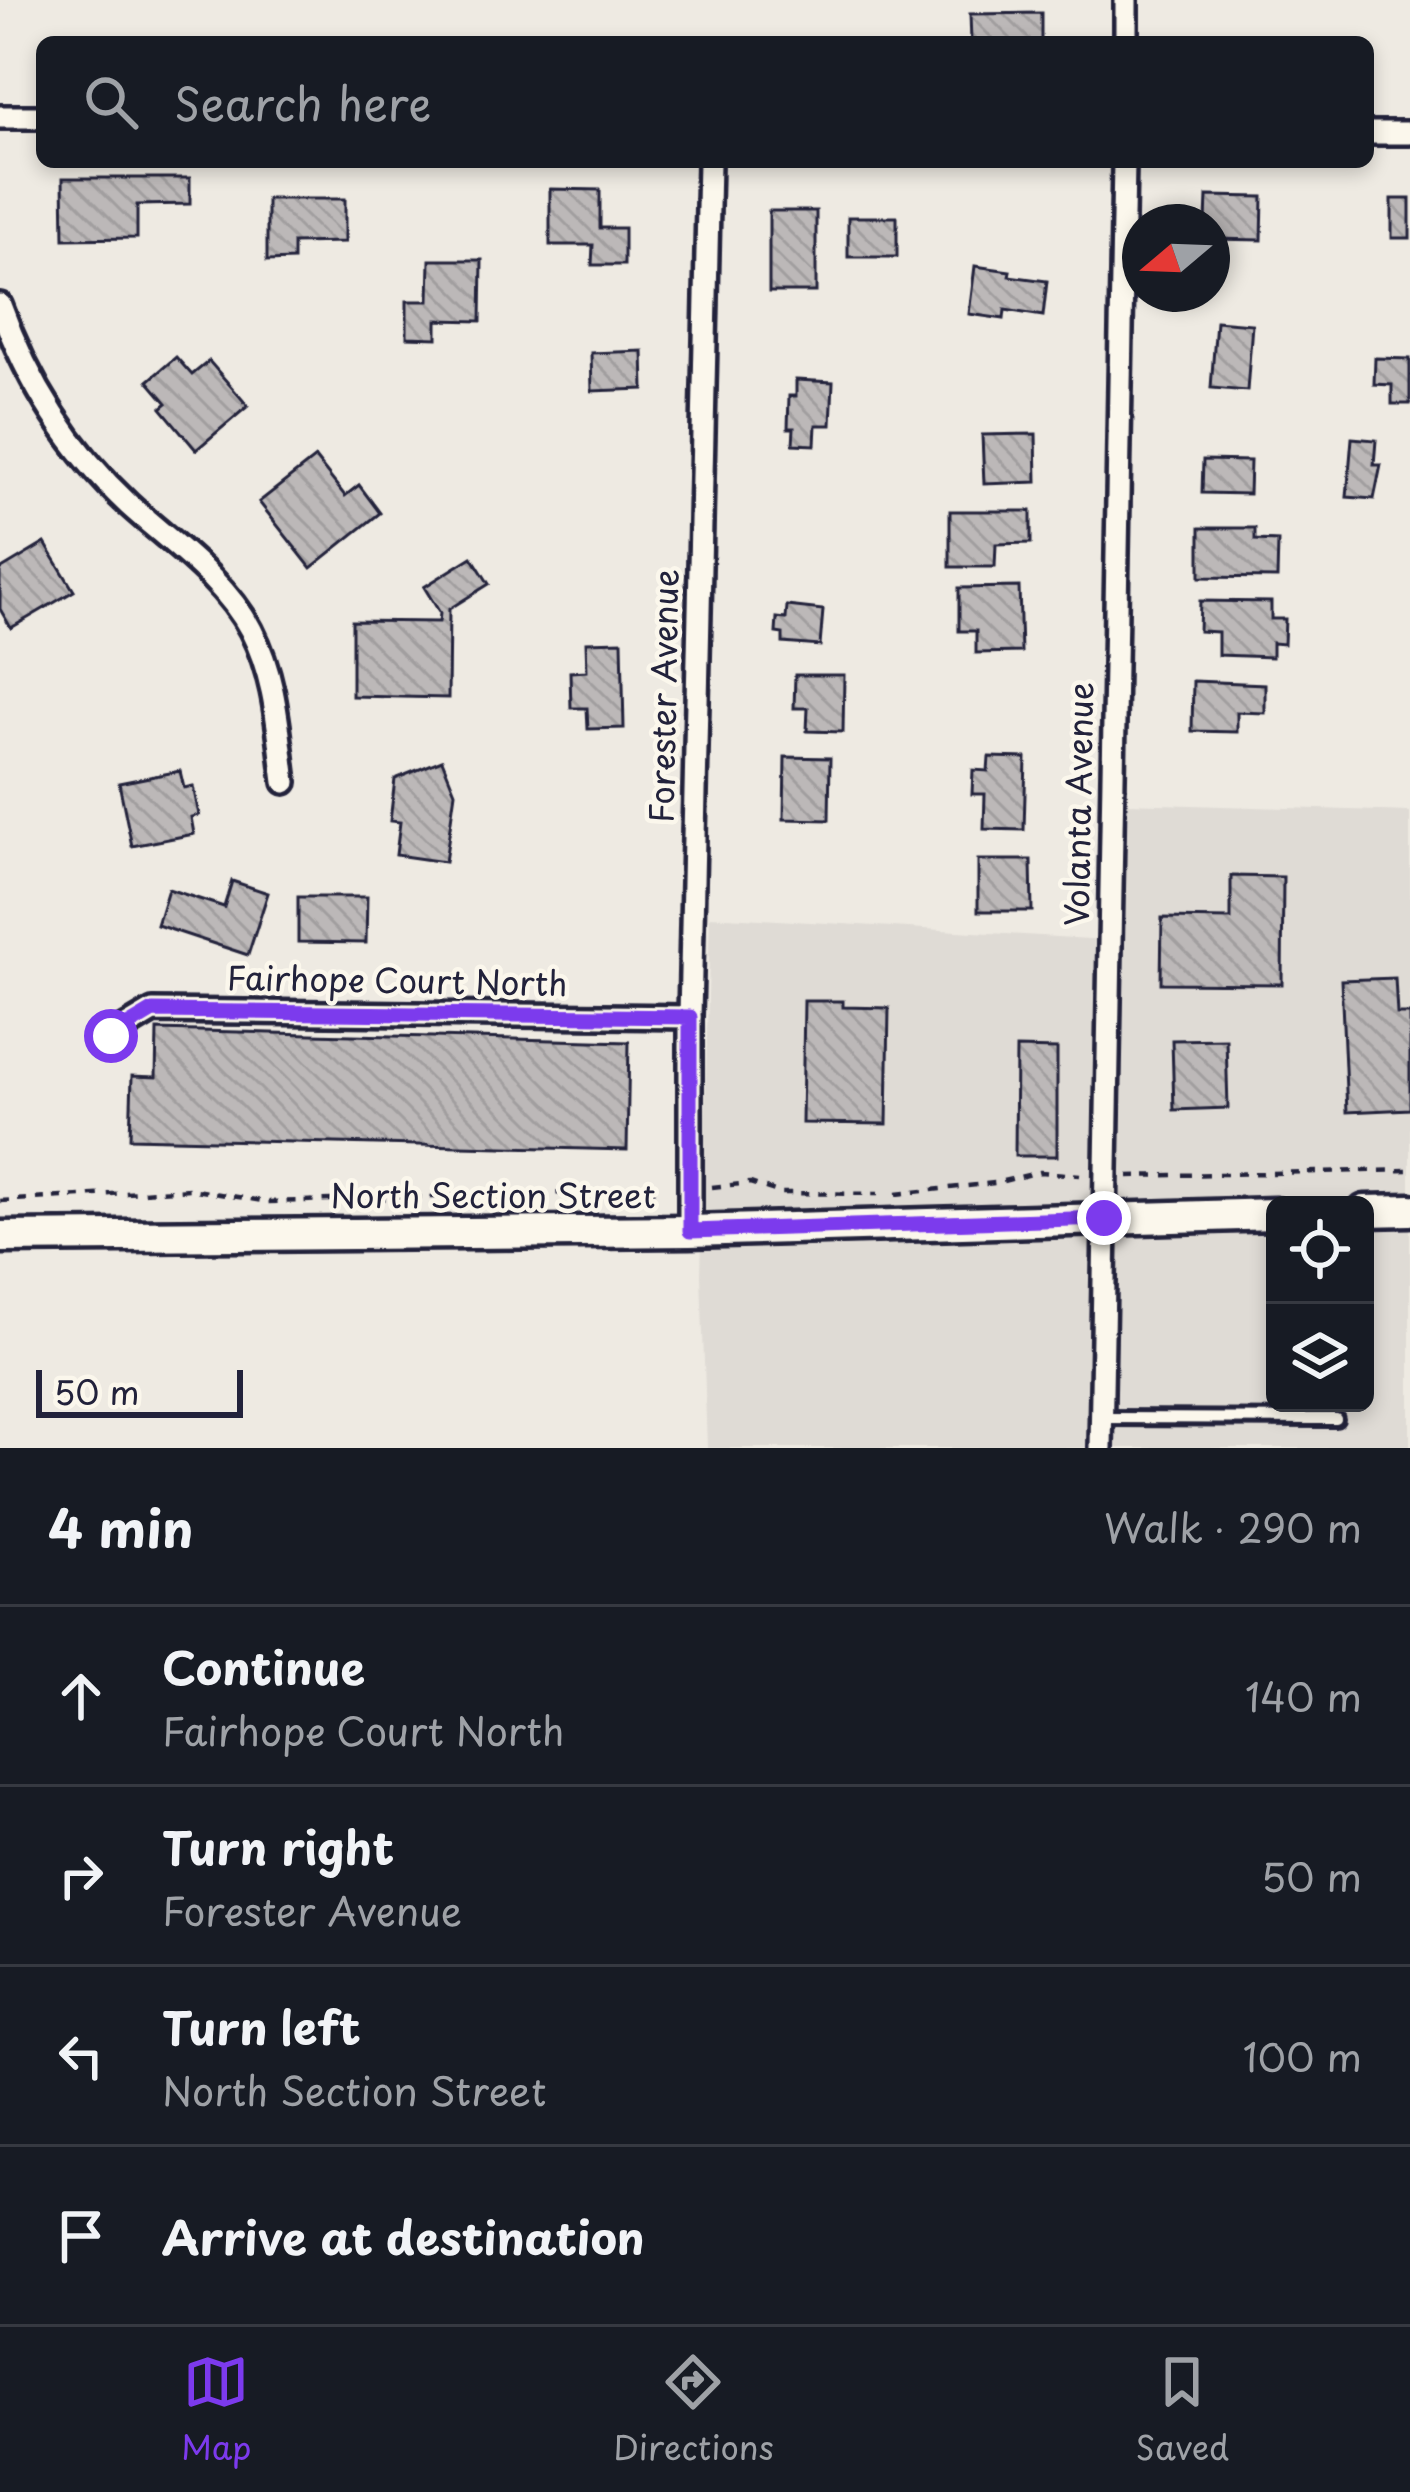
<!DOCTYPE html>
<html lang="en">
<head>
<meta charset="utf-8">
<style>
	:root { --surface:#171b24; --page:#242831; --text:#f1f3f6; --muted:#9ea1a6; --line:#363941; --accent:#7c3aed }
	body { margin:0; font-family:"Playpen Sans",sans-serif; background:var(--page); color:var(--text) }
	.controls { position:absolute; right:36px; bottom:36px; display:grid; overflow:hidden; border-radius:18px; box-shadow:0 6px 18px #0003 }
	.controls button { width:108px; height:108px; display:grid; place-items:center; padding:0; border:0; border-bottom:3px solid var(--line); background:var(--surface); color:var(--text); font:60px sans-serif }
	.compass { position:absolute; left:1122px; top:204px; width:108px; height:108px; border-radius:50%; background:var(--surface); box-shadow:0 6px 18px #0003; rotate:251deg }
	.scale { position:absolute; left:36px; bottom:30px; width:207px; box-sizing:border-box; padding-left:12px; border:6px solid #22223b; border-top:0; font-size:33px; line-height:42px; white-space:nowrap; color:#22223b; -webkit-text-stroke:9px #fbf7ec; paint-order:stroke }
	.stop { position:absolute; width:36px; height:36px; margin:-27px; border:9px solid #7c3aed; border-radius:50%; background:#fff }
	.stop.end { background:#7c3aed; border-color:#fff; box-shadow:0 3px 12px #0008 }
	.list { margin:0; padding:0; list-style:none }
	h2 { display:flex; justify-content:space-between; align-items:center; height:156px; margin:0; padding:0 48px; font-size:51px }
	h2 small { font-size:39px; font-weight:400; color:var(--muted) }
	.list li { display:grid; grid-template-columns:78px 1fr auto; gap:36px; align-items:center; box-sizing:border-box; height:180px; padding:0 48px; border-top:3px solid var(--line) }
	.list b { display:block; font-size:45px; white-space:nowrap }
	.list p { margin:0; font-size:39px; white-space:nowrap; color:var(--muted) }
	.list em { font-size:39px; font-style:normal; color:var(--muted) }
	.icon { flex:none; width:66px; height:66px; fill:none; stroke:currentColor; stroke-width:2; stroke-linecap:round; stroke-linejoin:round }
	.map { position:relative; flex:none; width:1410px; height:1448px; overflow:hidden }
	.search { position:absolute; background:var(--surface); box-shadow:0 6px 18px #0003; left:36px; right:36px; top:36px; height:132px; display:flex; align-items:center; gap:30px; box-sizing:border-box; padding:0 42px; border-radius:18px; color:var(--muted); font-size:45px }
	.sheet { height:876px; background:var(--surface) }
	nav { display:flex; justify-content:space-around; align-items:center; box-sizing:border-box; height:168px; border-top:3px solid var(--line); background:var(--surface); font-size:33px; color:var(--muted) }
	nav a { display:grid; justify-items:center; gap:6px }
	nav .on { color:var(--accent) }
	.map>svg:first-child { display:block }
</style>
</head>
<body>
<div class="map">
<svg width="1410" height="1448" viewBox="0 0 1410 1448">
	<defs>
		<pattern id="building-back-hatch" width="6" height="6" patternUnits="userSpaceOnUse" patternTransform="scale(3)"><rect width="6" height="6" fill="#bcb8b8"/><path d="M-1 5l2 2M0 0l6 6M5-1l2 2" fill="none" stroke="#a19e9f"/></pattern>
	</defs>
	<rect width="100%" height="100%" fill="#eeeae2"/>
	<filter id="ink" filterUnits="userSpaceOnUse"><feTurbulence type="fractalNoise" baseFrequency=".00833" numOctaves="2"/><feDisplacementMap in="SourceGraphic" scale="24" xChannelSelector="R" yChannelSelector="G"/><feConvolveMatrix kernelMatrix="1 2 1 2 8 2 1 2 1" color-interpolation-filters="sRGB"/></filter>
	<g filter="url(#ink)">
		<path fill="#dfdbd5" fill-rule="evenodd" d="M 1128,803 L 1410,812 L 1410,1448 L 707,1448 L 701,1276 L 710,916 L 1123,941 ZM 1275,1205 L 1365,1205 L 1365,1403 L 1275,1403 Z"/>
		<g fill="url(#building-back-hatch)" stroke="#22223b" stroke-width="3">
			<path d="M 1041,13 L 1041,42 L 971,42 L 970,14 Z"/>
			<path d="M 63,178 L 190,178 L 190,204 L 137,205 L 137,238 L 64,239 Z"/>
			<path d="M 550,189 L 600,190 L 600,228 L 624,228 L 624,265 L 592,265 L 593,245 L 550,245 Z"/>
			<path d="M 1207,196 L 1263,197 L 1262,240 L 1212,239 L 1212,222 L 1206,222 Z"/>
			<path d="M 267,199 L 345,199 L 345,242 L 293,243 L 293,260 L 267,261 Z"/>
			<rect x="1392" y="199" width="18" height="39"/>
			<rect x="769" y="211" width="47" height="81"/>
			<rect x="848" y="217" width="49" height="40"/>
			<path d="M 430,260 L 482,260 L 481,321 L 437,320 L 437,338 L 407,337 L 407,301 L 429,301 Z"/>
			<path d="M 975,266 L 1010,271 L 1009,276 L 1047,281 L 1043,316 L 1005,310 L 1004,319 L 969,314 Z"/>
			<path d="M 1216,321 L 1252,324 L 1247,391 L 1211,388 Z"/>
			<path d="M 643,351 L 644,389 L 592,391 L 591,353 Z"/>
			<path d="M 176,357 L 192,375 L 209,361 L 248,406 L 196,450 L 161,408 L 167,403 L 148,381 Z"/>
			<path d="M 1375,358 L 1410,359 L 1410,404 L 1392,404 L 1392,385 L 1374,384 Z"/>
			<path d="M 796,380 L 833,382 L 831,425 L 816,425 L 815,445 L 793,444 L 794,428 L 788,428 L 789,396 L 796,396 Z"/>
			<path d="M 1036,434 L 1037,482 L 984,484 L 982,435 Z"/>
			<path d="M 1352,438 L 1376,440 L 1374,465 L 1381,465 L 1374,499 L 1347,497 Z"/>
			<path d="M 315,458 L 345,496 L 359,485 L 380,513 L 311,568 L 259,502 Z"/>
			<path d="M 1203,460 L 1250,461 L 1249,494 L 1202,493 Z"/>
			<path d="M 950,511 L 1031,511 L 1031,543 L 996,544 L 995,567 L 950,567 Z"/>
			<path d="M 1200,528 L 1255,528 L 1255,540 L 1278,541 L 1277,578 L 1200,577 Z"/>
			<path d="M 45,543 L 74,591 L 11,628 L 0,609 L 0,570 Z"/>
			<path d="M 472,557 L 489,584 L 449,609 L 448,698 L 352,696 L 352,621 L 439,622 L 440,613 L 424,587 Z"/>
			<path d="M 1019,587 L 1021,652 L 976,653 L 976,631 L 959,631 L 959,588 Z"/>
			<path d="M 1200,601 L 1271,602 L 1271,619 L 1285,619 L 1284,644 L 1272,643 L 1272,657 L 1218,655 L 1218,632 L 1199,631 Z"/>
			<path d="M 787,606 L 823,610 L 820,646 L 783,643 L 783,634 L 776,633 L 777,618 L 786,619 Z"/>
			<path d="M 622,641 L 624,728 L 588,729 L 587,708 L 571,708 L 570,672 L 587,671 L 586,642 Z"/>
			<path d="M 795,675 L 844,675 L 843,732 L 807,731 L 808,708 L 794,708 Z"/>
			<path d="M 1193,681 L 1265,684 L 1265,713 L 1237,712 L 1237,732 L 1192,731 Z"/>
			<path d="M 785,757 L 830,758 L 829,820 L 784,819 Z"/>
			<path d="M 989,757 L 1026,758 L 1024,830 L 984,829 L 985,794 L 972,794 L 973,770 L 988,771 Z"/>
			<path d="M 442,760 L 455,792 L 445,862 L 396,855 L 400,822 L 390,821 L 395,779 Z"/>
			<path d="M 180,771 L 184,788 L 193,786 L 199,815 L 191,817 L 194,834 L 132,846 L 119,783 Z"/>
			<path d="M 978,860 L 1031,860 L 1032,911 L 978,911 Z"/>
			<path d="M 1231,876 L 1283,877 L 1282,984 L 1161,983 L 1162,918 L 1231,919 Z"/>
			<path d="M 232,881 L 268,893 L 248,955 L 157,925 L 168,889 L 224,907 Z"/>
			<path d="M 298,897 L 367,897 L 366,943 L 298,942 Z"/>
			<path d="M 1395,978 L 1397,1014 L 1410,1014 L 1410,1109 L 1347,1112 L 1341,980 Z"/>
			<path d="M 804,1001 L 843,1001 L 843,1007 L 889,1008 L 887,1124 L 802,1123 Z"/>
			<path d="M 157,1030 L 629,1042 L 627,1150 L 130,1138 L 132,1076 L 156,1077 Z"/>
			<path d="M 1226,1039 L 1228,1108 L 1174,1110 L 1172,1040 Z"/>
			<path d="M 1016,1048 L 1057,1049 L 1057,1156 L 1015,1156 Z"/>
		</g>
		<g fill="none" stroke-linecap="round" stroke-linejoin="round">
			<g stroke="#22223b" stroke-width="20">
				<path id="service" d="M 1101,1418 L 1336,1419"/>
			</g>
			<g stroke="#22223b" stroke-width="30">
				<g id="minor">
					<path d="M 1126,42 L 1126,0"/>
					<path d="M 0,117 L 42,117"/>
					<path d="M 1368,133 L 1410,133"/>
					<path d="M 0,305 C 27,381 70,450 129,505 C 171,543 224,579 251,630 C 276,678 278,730 285,782"/>
					<path d="M 111,1036 L 153,1011 L 690,1017"/>
					<path d="M 690,1231 L 690,1017 L 709,162"/>
					<path d="M 1101,1448 L 1124,162"/>
				</g>
			</g>
			<g stroke="#22223b" stroke-width="39">
				<g id="secondary">
					<path d="M 1365,1211 L 1410,1210"/>
					<path d="M 0,1237 L 690,1231 L 1275,1214"/>
				</g>
			</g>
			<g stroke="#22223b" stroke-width="4.5" stroke-dasharray="9 9" stroke-linecap="butt">
				<path d="M 1128,1176 L 1410,1170"/>
				<path d="M 712,1187 L 750,1183 L 781,1193 L 878,1194"/>
				<path d="M 896,1194 L 995,1183 L 1040,1172 L 1080,1175"/>
				<path d="M 0,1201 L 190,1189 L 268,1202 L 664,1190"/>
			</g>
			<use href="#service" stroke="#fbf7ec" stroke-width="10"/>
			<use href="#minor" stroke="#fbf7ec" stroke-width="21"/>
			<use href="#secondary" stroke="#fbf7ec" stroke-width="30"/>
		</g>
	</g>
	<g fill="none" stroke-linecap="round" stroke-linejoin="round" filter="url(#ink)">
		<path stroke="#7c3aed" stroke-width="15" d="M 111,1036 L 153,1011 L 690,1017 L 690,1231 L 1104,1218"/>
	</g>
	<g text-anchor="middle" stroke-width="9" stroke-linejoin="round" paint-order="stroke">
		<g font-size="33" fill="#22223b" stroke="#fbf7ec">
			<text transform="translate(664 696) rotate(-89)" y="12">Forester Avenue</text>
			<text transform="translate(1079 804) rotate(-89)" y="12">Volanta Avenue</text>
			<text transform="translate(397 981) rotate(1)" y="12">Fairhope Court North</text>
			<text x="493" y="1208">North Section Street</text>
		</g>
	</g>
</svg>
<div class="controls">
<button><svg class="icon" aria-label="locate" viewBox="0 0 24 24"><circle cx="12" cy="12" r="6"/><path d="M12 2v4M12 18v4M2 12h4M18 12h4"/></svg></button>
<button><svg class="icon" aria-label="layers" viewBox="0 0 24 24"><path d="M12 4l9 5-9 5-9-5zM3 14l9 5 9-5"/></svg></button>
</div>
<svg class="compass" viewBox="-18 -18 36 36"><path d="M0-13l5 13h-10z" fill="#e53935"/><path d="M0 13l5-13h-10z" fill="#9ea1a6"/></svg>
<div class="scale">50 m</div>
<div class="stop" style="left:111px;top:1036px"></div>
<div class="stop end" style="left:1104px;top:1218px"></div>
<div class="search"><svg class="icon" aria-label="search" viewBox="0 0 24 24"><circle cx="10" cy="10" r="6"/><path d="M15 15l6 6"/></svg>Search here</div>
</div>
<section class="sheet">
<h2>4 min<small>Walk · 290 m</small></h2>
<ul class="list">
<li><svg class="icon" aria-label="ahead" viewBox="0 0 24 24"><path d="M12 20V5M6 11l6-6 6 6"/></svg><div><b>Continue</b><p>Fairhope Court North</p></div><em>140 m</em></li>
<li><svg class="icon" aria-label="right" viewBox="0 0 24 24"><path d="M7 20v-9h11M14 6l5 5-5 5"/></svg><div><b>Turn right</b><p>Forester Avenue</p></div><em>50 m</em></li>
<li><svg class="icon" aria-label="left" viewBox="0 0 24 24"><path d="M17 20v-9H6M10 6l-5 5 5 5"/></svg><div><b>Turn left</b><p>North Section Street</p></div><em>100 m</em></li>
<li><svg class="icon" aria-label="arrive" viewBox="0 0 24 24"><path d="M6 21V4h12l-3 4 3 4H6"/></svg><div><b>Arrive at destination</b></div></li>
</ul>
</section>
<nav>
<a class="on"><svg class="icon" aria-label="map" viewBox="0 0 24 24"><path d="M3 6l6-2 6 2 6-2v14l-6 2-6-2-6 2zM9 4v14M15 6v14"/></svg>Map</a>
<a><svg class="icon" aria-label="directions" viewBox="0 0 24 24"><path d="M12 3l9 9-9 9-9-9zM9 14v-3h6M13 9l2 2-2 2"/></svg>Directions</a>
<a><svg class="icon" aria-label="saved" viewBox="0 0 24 24"><path d="M7 4h10v16l-5-4-5 4z"/></svg>Saved</a>
</nav>
</body>
</html>
